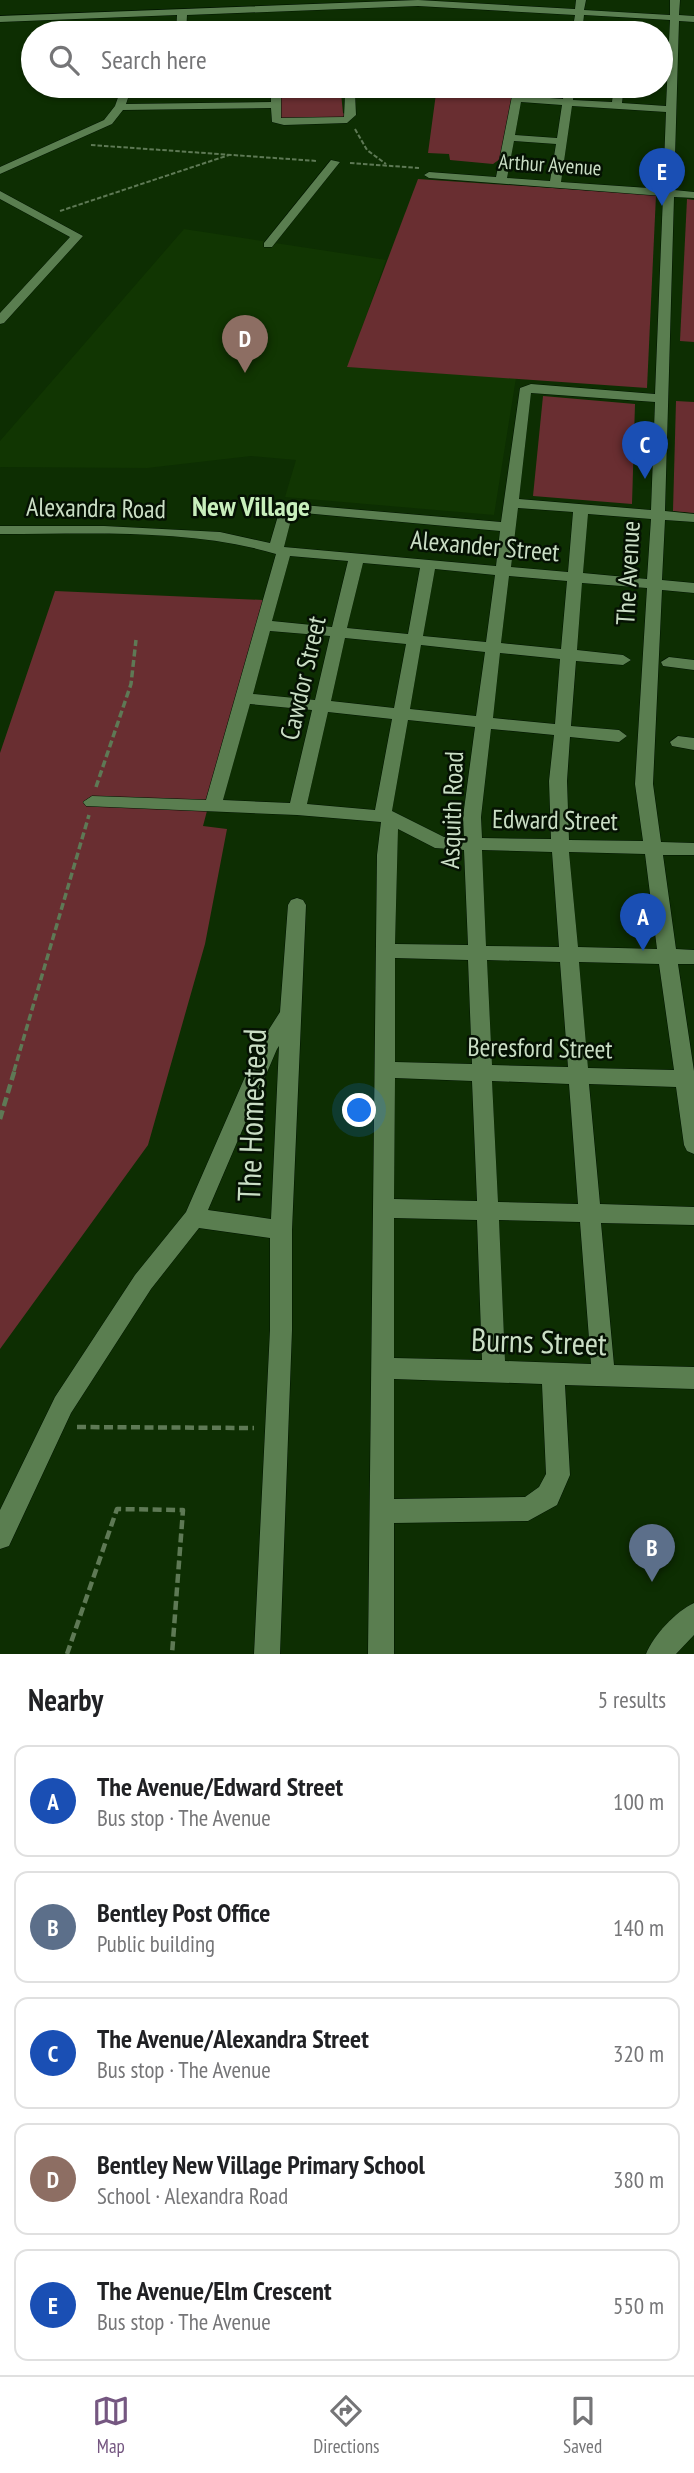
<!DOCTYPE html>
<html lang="en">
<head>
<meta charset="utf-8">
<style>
	:root { --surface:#fff; --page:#f6f6f6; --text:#202124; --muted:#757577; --line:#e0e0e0; --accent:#755781 }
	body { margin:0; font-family:"PT Sans Narrow",sans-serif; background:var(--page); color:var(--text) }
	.you { position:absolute; left:360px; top:1111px; width:24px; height:24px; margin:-18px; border:5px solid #fff; border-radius:50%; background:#1a73e8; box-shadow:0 0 0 10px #1a73e833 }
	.badge { display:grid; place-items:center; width:46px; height:46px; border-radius:50%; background:var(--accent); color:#fff; font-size:23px; font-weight:700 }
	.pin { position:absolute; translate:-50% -58px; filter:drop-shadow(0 2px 4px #0008) }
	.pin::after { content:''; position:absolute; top:37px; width:24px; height:21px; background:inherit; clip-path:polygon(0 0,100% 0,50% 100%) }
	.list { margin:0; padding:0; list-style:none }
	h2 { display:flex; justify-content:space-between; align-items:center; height:91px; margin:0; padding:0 28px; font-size:30px }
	h2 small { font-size:23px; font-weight:400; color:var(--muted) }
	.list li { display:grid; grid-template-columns:46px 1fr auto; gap:21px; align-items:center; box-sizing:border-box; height:112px; margin:0 14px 14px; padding:0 14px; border:2px solid var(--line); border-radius:14px }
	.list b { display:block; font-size:26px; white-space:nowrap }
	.list p { margin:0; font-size:23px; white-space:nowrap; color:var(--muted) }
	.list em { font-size:23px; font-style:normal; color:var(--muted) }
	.icon { flex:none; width:38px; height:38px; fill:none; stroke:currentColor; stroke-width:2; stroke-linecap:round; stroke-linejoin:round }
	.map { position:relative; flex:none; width:694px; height:1654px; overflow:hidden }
	.search { position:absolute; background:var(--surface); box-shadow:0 2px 5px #0004; left:21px; right:21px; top:21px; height:77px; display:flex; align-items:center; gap:18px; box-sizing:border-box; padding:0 24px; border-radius:38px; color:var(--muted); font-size:26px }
	.sheet { height:721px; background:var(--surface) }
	nav { display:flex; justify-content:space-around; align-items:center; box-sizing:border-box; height:98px; border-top:2px solid var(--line); background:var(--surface); font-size:19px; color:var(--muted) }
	nav a { display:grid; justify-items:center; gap:4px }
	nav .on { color:var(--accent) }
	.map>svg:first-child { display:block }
</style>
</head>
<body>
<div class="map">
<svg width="694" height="1654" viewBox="0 0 694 1654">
	<rect width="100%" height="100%" fill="#0d2e02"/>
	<path fill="#113602" d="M 184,229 L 386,260 L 348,367 L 516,378 L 494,515 L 285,497 L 296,460 L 251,456 L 147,468 L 0,467 L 0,441 Z"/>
	<g fill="#692e31">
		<path d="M 437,86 L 514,86 L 500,159 L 493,164 L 450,160 L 449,154 L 428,153 Z"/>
		<path d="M 283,94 L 341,93 L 343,113 L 346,115 L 343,118 L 283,119 L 280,117 L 280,96 Z"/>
		<path d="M 418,179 L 656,195 L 647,388 L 347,367 Z"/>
		<path d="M 687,199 L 694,200 L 694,342 L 680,341 Z"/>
		<path d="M 543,396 L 635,404 L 632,504 L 533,496 Z"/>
		<path d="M 676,401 L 694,402 L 694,513 L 673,511 Z"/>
		<path d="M 55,591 L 263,600 L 203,826 L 227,829 L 205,944 L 148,1145 L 0,1349 L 0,753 Z"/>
	</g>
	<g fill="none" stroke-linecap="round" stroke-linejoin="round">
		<g stroke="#001400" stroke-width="1">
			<g id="minor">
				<path d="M 418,0 L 575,9 L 576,0 L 586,0 L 584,10 L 670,15 L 670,0 L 680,0 L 679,15 L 694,16 L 694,22 L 679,21 L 674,190 L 694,192 L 694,198 L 674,197 L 665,511 L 694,514 L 694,522 L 665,520 L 662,580 L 694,583 L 694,593 L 662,590 L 653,784 L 661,842 L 694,843 L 694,855 L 663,855 L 676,949 L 694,950 L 694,964 L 678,964 L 694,1071 L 694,1154 L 687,1151 L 684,1145 L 676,1087 L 589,1084 L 600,1204 L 694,1207 L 694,1225 L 601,1223 L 614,1365 L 694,1367 L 694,1389 L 565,1385 L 570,1475 L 557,1505 L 528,1521 L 394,1523 L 394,1654 L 368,1654 L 377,855 L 381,822 L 297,815 L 86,806 L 83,802 L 92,796 L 206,800 L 276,554 C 189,528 91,534 0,534 L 0,526 L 104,526 L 220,532 L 270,543 L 280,509 L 291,504 L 501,522 L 520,388 L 531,384 L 655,394 L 663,196 L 429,178 L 424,175 L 429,172 L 496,177 L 514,86 L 524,86 L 522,96 L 563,99 L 565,86 L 575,86 L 573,100 L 612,102 L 614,86 L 624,86 L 622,103 L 666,106 L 670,20 L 584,15 L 582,33 L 572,33 L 575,15 L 418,6 L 187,15 L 186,33 L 176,33 L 177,15 L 0,22 L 0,16 ZM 521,102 L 562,105 L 557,138 L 515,135 ZM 572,106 L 666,112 L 663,189 L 561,182 ZM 514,141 L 556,144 L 550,181 L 507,178 ZM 531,393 L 655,402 L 651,510 L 519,499 ZM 518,508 L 573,512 L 568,572 L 511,567 ZM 293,512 L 500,531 L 496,566 L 284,547 ZM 588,514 L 651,519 L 647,579 L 583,573 ZM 290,556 L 348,561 L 332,627 L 272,621 ZM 363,563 L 420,568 L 408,634 L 347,628 ZM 435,569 L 495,575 L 486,642 L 423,636 ZM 509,576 L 567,581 L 561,649 L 501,643 ZM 582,583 L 647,588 L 635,784 L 643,841 L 569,840 L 567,781 L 570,737 L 619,742 L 627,736 L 619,730 L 571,726 L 576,661 L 623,665 L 631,660 L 623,655 L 577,650 ZM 270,631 L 330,636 L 315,700 L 253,694 ZM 345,638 L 406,644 L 394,708 L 331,701 ZM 421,645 L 485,652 L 476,716 L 410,709 ZM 500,653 L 560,659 L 555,724 L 493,718 ZM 250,704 L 312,710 L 290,803 L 223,800 ZM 328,712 L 392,719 L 375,810 L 307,804 ZM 408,720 L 475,727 L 463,817 L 464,837 L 444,837 L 392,811 ZM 491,729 L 554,735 L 549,781 L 551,839 L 482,838 L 481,817 ZM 398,829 L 435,848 L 464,850 L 468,945 L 395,944 ZM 482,850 L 552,852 L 559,947 L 486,946 ZM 569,852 L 645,854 L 657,949 L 578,947 ZM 395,958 L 468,960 L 472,1064 L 395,1062 ZM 487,960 L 560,962 L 568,1067 L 492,1065 ZM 579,962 L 659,964 L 674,1070 L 588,1068 ZM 395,1078 L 472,1081 L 477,1201 L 394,1199 ZM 492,1081 L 569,1084 L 578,1204 L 498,1202 ZM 394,1218 L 477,1220 L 482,1360 L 394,1358 ZM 499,1220 L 580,1222 L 591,1364 L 505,1361 ZM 394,1379 L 542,1384 L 546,1474 L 539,1487 L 525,1497 L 394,1499 Z"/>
				<path d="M 122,86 L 132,86 L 126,104 L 271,102 L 271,94 L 279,89 L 343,87 L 355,93 L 356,115 L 347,123 L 284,125 L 272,122 L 271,108 L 123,110 L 112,124 L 0,174 L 0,167 L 104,120 L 115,106 ZM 342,93 L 345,95 L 344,117 L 281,118 L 281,95 Z"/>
				<path d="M 331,160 L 340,162 L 272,247 L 264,247 L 264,243 Z"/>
				<path d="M 0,191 L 83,236 L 4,323 L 0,324 L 0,313 L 70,237 L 0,199 Z"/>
				<path d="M 669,657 L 694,660 L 694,670 L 663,666 L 661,662 Z"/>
				<path d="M 678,736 L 694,738 L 694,750 L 672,746 L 670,742 Z"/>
				<path d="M 297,898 L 303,900 L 306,905 L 292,1230 L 292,1330 L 280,1654 L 254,1654 L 270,1330 L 270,1238 L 199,1228 L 151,1289 L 71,1413 L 9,1546 L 0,1549 L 0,1510 L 55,1397 L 135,1275 L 186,1212 L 259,1045 L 280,1012 L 288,905 L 291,900 ZM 279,1046 L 271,1219 L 208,1210 L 277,1049 Z"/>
				<path d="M 694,1603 L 694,1635 L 676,1654 L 646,1654 C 653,1636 676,1611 694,1603 Z"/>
			</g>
		</g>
		<g stroke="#5e7955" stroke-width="2" stroke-dasharray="4.5 2" stroke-linecap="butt">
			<path d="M 355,129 L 367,150 L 386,164"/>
			<path d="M 91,145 L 317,161"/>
			<path d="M 350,163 L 419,168"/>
			<path d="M 60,211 L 229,155"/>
		</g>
		<g stroke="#5e7955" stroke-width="3.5" stroke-dasharray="7 3.5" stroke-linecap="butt">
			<path d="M 96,787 L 131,684 L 136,640"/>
			<path d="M 14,1071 L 89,815"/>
		</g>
		<g stroke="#5e7955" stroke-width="4.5" stroke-dasharray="9 4.5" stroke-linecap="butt">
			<path d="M 0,1119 L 15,1069"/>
			<path d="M 77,1427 L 254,1428"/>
			<path d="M 67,1654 L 117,1509 L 183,1510 L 172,1654"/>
		</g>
		<use href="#minor" fill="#5a7e50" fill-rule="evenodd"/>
	</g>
	<g text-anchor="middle" stroke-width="5" stroke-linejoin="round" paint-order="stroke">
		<g font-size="21" fill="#cadec5" stroke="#051203">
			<text transform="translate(550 165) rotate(4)" y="7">Arthur Avenue</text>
		</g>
		<g font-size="26" fill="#cadec5" stroke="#051203">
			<text transform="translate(96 508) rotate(1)" y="9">Alexandra Road</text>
			<text transform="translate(485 546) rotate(5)" y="9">Alexander Street</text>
			<text transform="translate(628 573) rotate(-87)" y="9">The Avenue</text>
			<text transform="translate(303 678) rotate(-77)" y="9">Cawdor Street</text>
			<text transform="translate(452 810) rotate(-88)" y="9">Asquith Road</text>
			<text transform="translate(555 820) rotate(1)" y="9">Edward Street</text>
			<text transform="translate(540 1048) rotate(1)" y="9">Beresford Street</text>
		</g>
		<g font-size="28" font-weight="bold" fill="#c8efbc" stroke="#051203">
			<text x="251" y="516">New Village</text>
		</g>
		<g font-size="32" fill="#cadec5" stroke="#051203">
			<text transform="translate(252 1115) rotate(-88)" y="11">The Homestead</text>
			<text transform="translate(539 1342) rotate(2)" y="11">Burns Street</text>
		</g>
	</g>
</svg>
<div class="you"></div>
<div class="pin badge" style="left:643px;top:951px;background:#1a4fb4">A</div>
<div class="pin badge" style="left:652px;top:1582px;background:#5c6f8a">B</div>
<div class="pin badge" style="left:645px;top:479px;background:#1a4fb4">C</div>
<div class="pin badge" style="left:245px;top:373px;background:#8d6e63">D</div>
<div class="pin badge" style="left:662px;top:206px;background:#1a4fb4">E</div>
<div class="search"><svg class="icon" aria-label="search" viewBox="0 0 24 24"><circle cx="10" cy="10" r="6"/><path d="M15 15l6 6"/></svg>Search here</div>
</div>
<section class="sheet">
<h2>Nearby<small>5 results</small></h2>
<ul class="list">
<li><span class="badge" style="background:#1a4fb4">A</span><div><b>The Avenue/Edward Street</b><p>Bus stop · The Avenue</p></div><em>100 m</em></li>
<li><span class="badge" style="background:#5c6f8a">B</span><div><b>Bentley Post Office</b><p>Public building</p></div><em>140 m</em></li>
<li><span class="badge" style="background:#1a4fb4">C</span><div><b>The Avenue/Alexandra Street</b><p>Bus stop · The Avenue</p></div><em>320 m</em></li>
<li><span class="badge" style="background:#8d6e63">D</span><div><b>Bentley New Village Primary School</b><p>School · Alexandra Road</p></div><em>380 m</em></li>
<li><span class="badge" style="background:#1a4fb4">E</span><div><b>The Avenue/Elm Crescent</b><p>Bus stop · The Avenue</p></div><em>550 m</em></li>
</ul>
</section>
<nav>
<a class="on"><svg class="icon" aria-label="map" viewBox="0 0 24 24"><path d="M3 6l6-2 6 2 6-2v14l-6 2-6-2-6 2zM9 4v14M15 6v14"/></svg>Map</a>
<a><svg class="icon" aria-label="directions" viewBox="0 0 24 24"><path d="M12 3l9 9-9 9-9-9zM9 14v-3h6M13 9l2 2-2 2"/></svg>Directions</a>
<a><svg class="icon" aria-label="saved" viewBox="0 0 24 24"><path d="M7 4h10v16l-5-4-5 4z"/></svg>Saved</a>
</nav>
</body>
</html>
